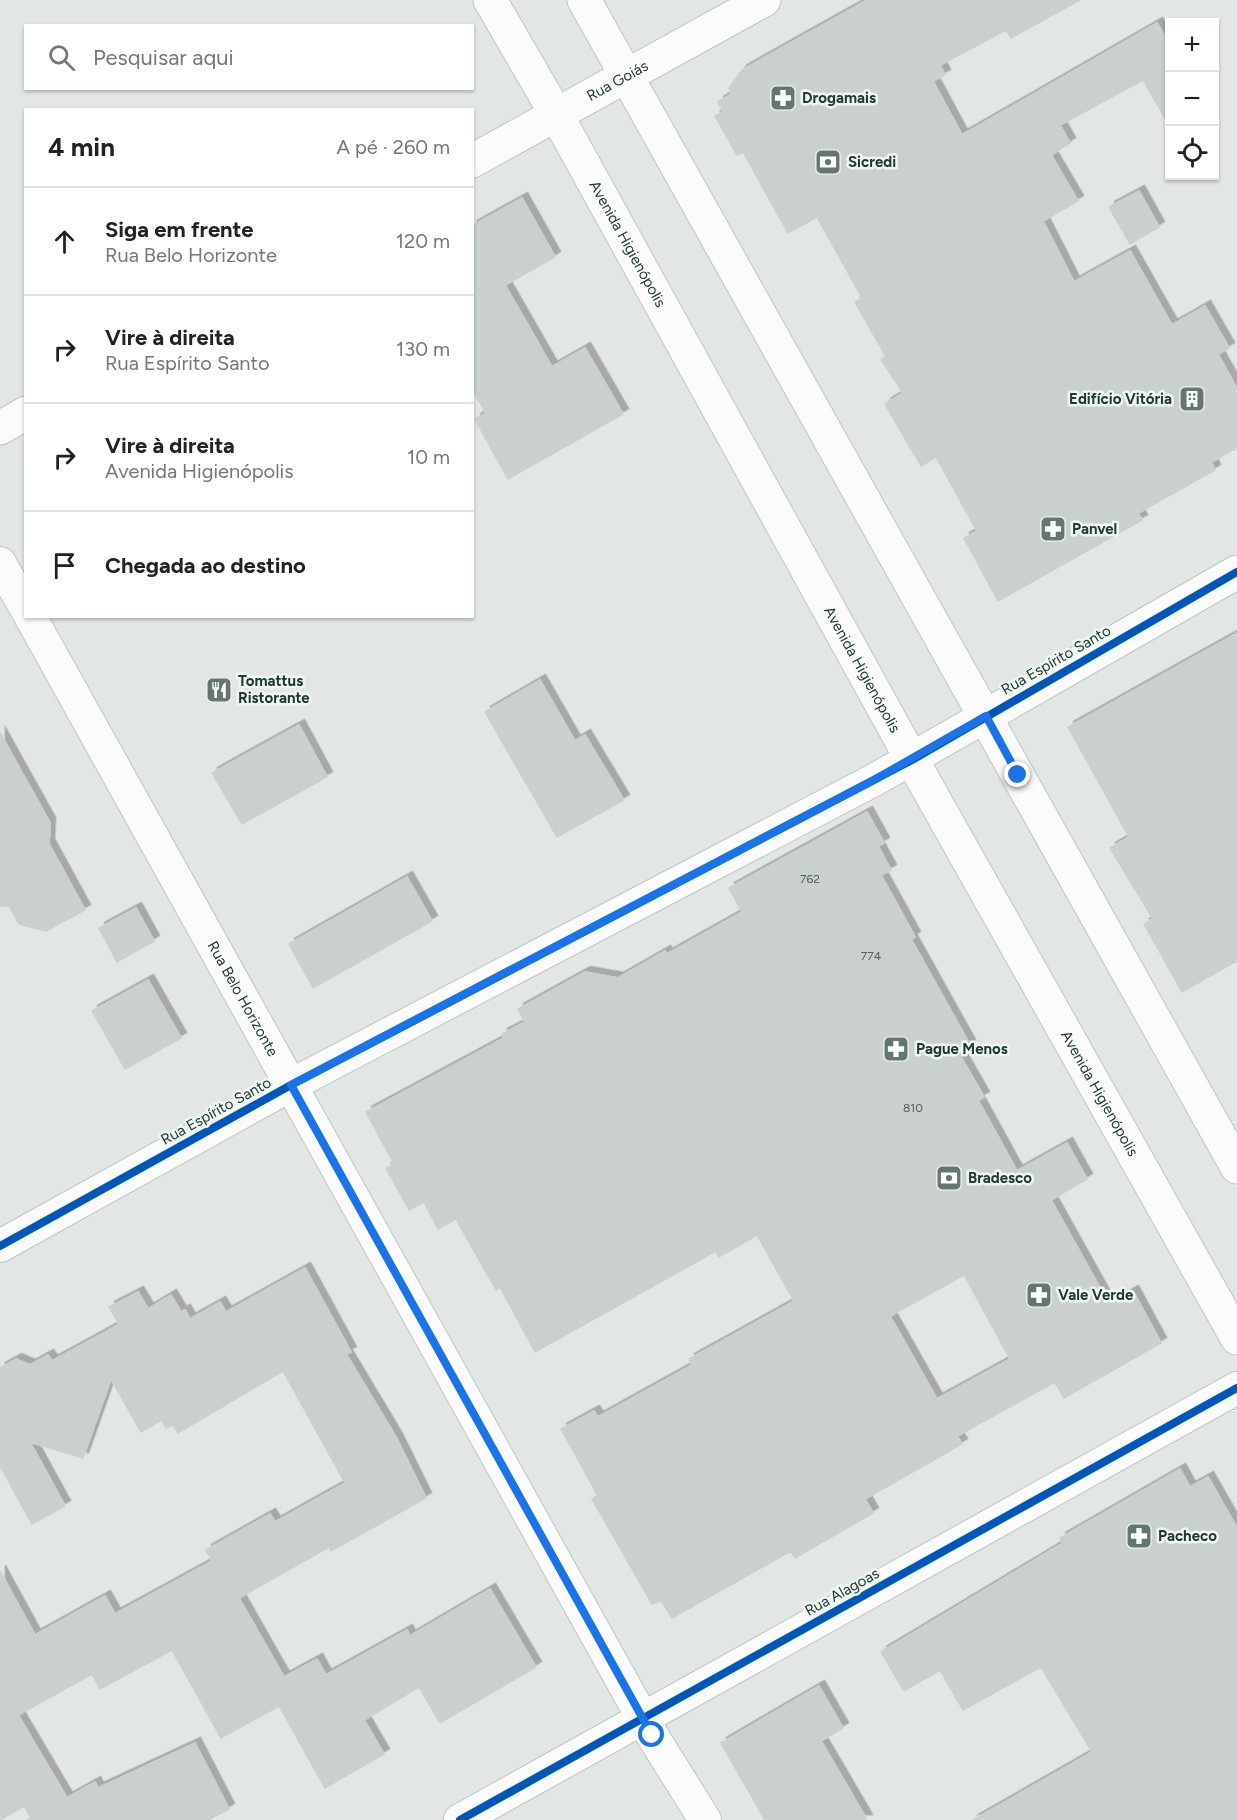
<!DOCTYPE html>
<html lang="pt">
<head>
<meta charset="utf-8">
<style>
	:root { --surface:#fff; --page:#f6f6f6; --text:#222; --muted:#767676; --line:#e0e0e0 }
	body { margin:0; font-family:Figtree,sans-serif; background:var(--page); color:var(--text) }
	.controls { position:absolute; right:18px; top:18px; display:grid; overflow:hidden; border-radius:0px; box-shadow:0 2px 4px #0004 }
	.controls button { width:54px; height:54px; display:grid; place-items:center; padding:0; border:0; border-bottom:2px solid var(--line); background:var(--surface); color:var(--text); font:30px sans-serif }
	.stop { position:absolute; width:18px; height:18px; margin:-14px; border:4px solid #1a73e8; border-radius:50%; background:#fff }
	.stop.end { background:#1a73e8; border-color:#fff; box-shadow:0 2px 6px #0008 }
	.list { margin:0; padding:0; list-style:none }
	h2 { display:flex; justify-content:space-between; align-items:center; height:78px; margin:0; padding:0 24px; font-size:26px }
	h2 small { font-size:20px; font-weight:400; color:var(--muted) }
	.list li { display:grid; grid-template-columns:39px 1fr auto; gap:18px; align-items:center; box-sizing:border-box; height:108px; padding:0 24px; border-top:2px solid var(--line) }
	.list b { display:block; font-size:22px; white-space:nowrap }
	.list p { margin:0; font-size:20px; white-space:nowrap; color:var(--muted) }
	.list em { font-size:20px; font-style:normal; color:var(--muted) }
	.icon { flex:none; width:33px; height:33px; fill:none; stroke:currentColor; stroke-width:2; stroke-linecap:round; stroke-linejoin:round }
	.map { position:relative; flex:none; width:1237px; height:1820px; overflow:hidden }
	.search { position:absolute; background:var(--surface); box-shadow:0 2px 4px #0004; left:24px; top:24px; width:450px; height:66px; display:flex; align-items:center; gap:15px; box-sizing:border-box; padding:0 21px; border-radius:0px; color:var(--muted); font-size:22px }
	.panel { position:absolute; background:var(--surface); box-shadow:0 2px 4px #0004; left:24px; top:108px; width:450px; height:510px; border-radius:0px }
	.map>svg:first-child { display:block }
</style>
</head>
<body>
<div class="map">
<svg width="1237" height="1820" viewBox="0 0 1237 1820">
	<defs>
		<filter id="shadow"><feDropShadow dx="5.5" dy="-5.5" stdDeviation="0" flood-color="#0004"/></filter>
	</defs>
	<rect width="100%" height="100%" fill="#e2e7e5"/>
	<g fill="#cad0ce" stroke="#cbd0ce" stroke-width="1.5" fill-rule="evenodd" filter="url(#shadow)">
		<path d="M 867,0 L 1080,0 L 1011,38 L 1006,30 L 940,65 L 945,75 L 933,81 L 962,135 L 1157,23 L 1170,45 L 1170,127 L 1143,80 L 1060,125 L 1070,143 L 1051,155 L 1078,201 L 1043,221 L 1074,282 L 1130,251 L 1172,325 L 1205,306 L 1229,348 L 1218,354 L 1237,389 L 1237,448 L 1211,462 L 1215,470 L 1138,513 L 1142,520 L 998,601 L 964,538 L 977,531 L 936,457 L 921,466 L 885,404 L 903,393 L 881,359 L 886,357 L 855,302 L 862,298 L 817,217 L 788,233 L 743,152 L 737,155 L 715,116 L 723,112 L 718,102 L 732,94 L 729,88 L 742,70 Z"/>
		<path d="M 1139,191 L 1159,227 L 1130,244 L 1109,207 Z"/>
		<path d="M 522,198 L 555,257 L 505,285 L 552,367 L 585,348 L 623,414 L 508,479 L 475,419 L 486,413 L 472,389 L 472,226 Z"/>
		<path d="M 1237,633 L 1237,961 L 1182,992 L 1144,924 L 1153,919 L 1110,848 L 1129,837 L 1068,727 Z"/>
		<path d="M 540,680 L 575,741 L 585,735 L 624,800 L 557,837 L 485,712 Z"/>
		<path d="M 299,725 L 327,777 L 242,824 L 212,773 Z"/>
		<path d="M 0,733 L 50,823 L 49,844 L 85,910 L 46,931 L 19,924 L 9,906 L 0,906 Z"/>
		<path d="M 867,812 L 884,843 L 878,846 L 891,870 L 881,875 L 915,937 L 911,939 L 970,1045 L 958,1052 L 984,1097 L 978,1100 L 1017,1171 L 1067,1143 L 1087,1179 L 1051,1200 L 1109,1304 L 1133,1291 L 1161,1343 L 1064,1398 L 1055,1382 L 957,1436 L 962,1444 L 865,1499 L 873,1513 L 795,1558 L 791,1551 L 672,1618 L 661,1600 L 652,1604 L 592,1499 L 598,1496 L 561,1429 L 594,1411 L 598,1417 L 692,1365 L 689,1359 L 794,1301 L 757,1235 L 719,1257 L 716,1251 L 535,1352 L 500,1287 L 496,1290 L 456,1219 L 438,1229 L 424,1202 L 409,1210 L 386,1168 L 394,1164 L 366,1112 L 504,1038 L 502,1034 L 525,1022 L 518,1009 L 585,972 L 618,978 L 665,951 L 667,954 L 742,912 L 729,888 ZM 964,1275 L 1010,1359 L 937,1399 L 890,1316 Z"/>
		<path d="M 407,877 L 432,921 L 313,988 L 289,944 Z"/>
		<path d="M 136,908 L 154,941 L 117,962 L 99,928 Z"/>
		<path d="M 148,980 L 181,1038 L 125,1069 L 92,1011 Z"/>
		<path d="M 305,1268 L 351,1352 L 346,1354 L 396,1437 L 426,1498 L 331,1551 L 329,1547 L 239,1598 L 284,1677 L 317,1659 L 326,1675 L 407,1630 L 410,1636 L 490,1589 L 536,1667 L 440,1723 L 419,1687 L 364,1720 L 384,1754 L 325,1788 L 279,1706 L 221,1738 L 172,1650 L 100,1689 L 92,1674 L 18,1715 L 67,1798 L 95,1782 L 98,1788 L 195,1743 L 229,1809 L 208,1820 L 27,1820 L 31,1818 L 24,1806 L 0,1820 L 0,1571 L 35,1635 L 105,1596 L 115,1614 L 212,1561 L 206,1550 L 270,1514 L 275,1522 L 345,1483 L 283,1371 L 178,1433 L 173,1425 L 166,1428 L 162,1420 L 141,1432 L 111,1379 L 83,1458 L 30,1442 L 65,1506 L 32,1524 L 0,1466 L 0,1368 L 16,1359 L 30,1365 L 48,1355 L 52,1361 L 107,1331 L 119,1324 L 109,1307 L 138,1292 L 148,1309 L 171,1295 L 181,1312 L 185,1310 L 190,1319 L 220,1302 L 226,1312 Z"/>
		<path d="M 1180,1469 L 1190,1487 L 1208,1477 L 1237,1528 L 1237,1820 L 973,1820 L 1092,1752 L 1041,1667 L 963,1710 L 940,1670 L 904,1691 L 881,1652 L 1063,1543 L 1060,1538 Z"/>
		<path d="M 819,1686 L 843,1728 L 821,1741 L 867,1820 L 765,1820 L 721,1743 Z"/>
	</g>
	<g fill="none" stroke-linecap="round" stroke-linejoin="round">
		<g stroke="#bfc4c2" stroke-width="34">
			<g id="street">
				<path d="M 0,563 L 26,609"/>
				<path id="s1" d="M 30,616 L 652,1735 L 705,1820"/>
				<path d="M 0,1246 L 291,1085 L 874,780 L 986,716"/>
				<path d="M 460,1820 L 1237,1388"/>
			</g>
		</g>
		<g stroke="#bdc5c2" stroke-width="35">
			<g id="secondary">
				<path id="s2" d="M 490,0 L 556,114 L 912,760 L 1237,1338"/>
				<path d="M 584,0 L 1237,1167"/>
				<path id="s3" d="M 472,161 L 764,0"/>
				<path d="M 0,428 L 26,413"/>
				<path d="M 986,716 L 1237,572"/>
			</g>
		</g>
		<use href="#street" stroke="#fbfbfb" stroke-width="32"/>
		<use href="#secondary" stroke="#fbfbfb" stroke-width="33"/>
		<g stroke="#eff7f3" stroke-width="11">
			<g id="cycleway">
				<path d="M 0,1246 L 291,1085 L 912,760 L 1237,572"/>
				<path d="M 460,1820 L 1237,1388"/>
			</g>
		</g>
		<use href="#cycleway" stroke="#0057b8" stroke-width="8"/>
	</g>
	<g fill="none" stroke-linecap="round" stroke-linejoin="round">
		<path stroke="#1a73e8" stroke-width="8" d="M 652,1735 L 291,1085 L 874,780 L 986,716 L 1018,775"/>
	</g>
	<defs>
		<g id="pharmacy-square" transform="scale(1.35)"><rect x="-9" y="-9" width="18" height="18" rx="4" fill="#647671" stroke="#eff7f3"/><path d="M-2-6h4v4h4v4h-4v4h-4v-4h-4v-4h4Z" fill="#fff"/></g>
		<g id="bank-square" transform="scale(1.35)"><rect x="-9" y="-9" width="18" height="18" rx="4" fill="#647671" stroke="#eff7f3"/><path d="M-6-4H6V4H-6ZM0-2.3a2.3 2.3 0 1 0 0 4.6a2.3 2.3 0 1 0 0-4.6Z" fill="#fff"/></g>
		<g id="building-square" transform="scale(1.35)"><rect x="-9" y="-9" width="18" height="18" rx="4" fill="#647671" stroke="#eff7f3"/><path d="M-4-6H4V6H1V3H-1V6H-4ZM-2.5-4.3h1.7v1.8h-1.7ZM.8-4.3h1.7v1.8H.8ZM-2.5-1h1.7V.8h-1.7ZM.8-1h1.7V.8H.8Z" fill="#fff"/></g>
		<g id="restaurant-square" transform="scale(1.35)"><rect x="-9" y="-9" width="18" height="18" rx="4" fill="#647671" stroke="#eff7f3"/><path d="M-5-6h1v4h1v-4h1v4h1v-4h1v5L-1.5 .5V6h-2V.5L-5-1ZM5-6V6H3V1.5H1.5Q1.5-4 5-6Z" fill="#fff"/></g>
	</defs>
	<g fill-rule="evenodd">
		<use href="#pharmacy-square" x="783" y="98"/>
		<use href="#bank-square" x="828" y="162"/>
		<use href="#building-square" x="1192" y="399"/>
		<use href="#pharmacy-square" x="1053" y="529"/>
		<use href="#restaurant-square" x="219" y="690"/>
		<use href="#pharmacy-square" x="896" y="1049"/>
		<use href="#bank-square" x="949" y="1178"/>
		<use href="#pharmacy-square" x="1039" y="1295"/>
		<use href="#pharmacy-square" x="1139" y="1536"/>
	</g>
	<g text-anchor="middle" stroke-width="5" stroke-linejoin="round" paint-order="stroke">
		<g font-size="12" fill="#4b605a">
			<text x="810" y="883">762</text>
			<text x="871" y="960">774</text>
			<text x="913" y="1112">810</text>
		</g>
		<g font-size="15" fill="#203932" stroke="#eff7f3">
			<text dy="5" stroke="none"><textPath href="#s3" startOffset="166">Rua Goiás</textPath></text>
			<text dy="5" stroke="none"><textPath href="#s2" startOffset="280">Avenida Higienópolis</textPath></text>
			<text transform="translate(1056 660) rotate(-30)" y="5">Rua Espírito Santo</text>
			<text dy="5" stroke="none"><textPath href="#s2" startOffset="766">Avenida Higienópolis</textPath></text>
			<text dy="5" stroke="none"><textPath href="#s1" startOffset="438">Rua Belo Horizonte</textPath></text>
			<text dy="5" stroke="none"><textPath href="#s2" startOffset="1252">Avenida Higienópolis</textPath></text>
			<text transform="translate(216 1111) rotate(-29)" y="5">Rua Espírito Santo</text>
			<text transform="translate(842 1592) rotate(-29)" y="5">Rua Alagoas</text>
		</g>
		<g font-size="15" font-weight="bold" fill="#203932" stroke="#eff7f3" text-anchor="start">
			<text x="802" y="103">Drogamais</text>
			<text x="848" y="167">Sicredi</text>
			<text x="1172" y="404" text-anchor="end">Edifício Vitória</text>
			<text x="1072" y="534">Panvel</text>
			<text x="238" y="686">Tomattus<tspan x="238" dy="17">Ristorante</tspan></text>
			<text x="916" y="1054">Pague Menos</text>
			<text x="968" y="1183">Bradesco</text>
			<text x="1058" y="1300">Vale Verde</text>
			<text x="1158" y="1541">Pacheco</text>
		</g>
	</g>
</svg>
<div class="controls">
<button>+</button>
<button>−</button>
<button><svg class="icon" aria-label="locate" viewBox="0 0 24 24"><circle cx="12" cy="12" r="6"/><path d="M12 2v4M12 18v4M2 12h4M18 12h4"/></svg></button>
</div>
<div class="stop" style="left:652px;top:1735px"></div>
<div class="stop end" style="left:1018px;top:775px"></div>
<div class="search"><svg class="icon" aria-label="search" viewBox="0 0 24 24"><circle cx="10" cy="10" r="6"/><path d="M15 15l6 6"/></svg>Pesquisar aqui</div>
<section class="panel">
<h2>4 min<small>A pé · 260 m</small></h2>
<ul class="list">
<li><svg class="icon" aria-label="ahead" viewBox="0 0 24 24"><path d="M12 20V5M6 11l6-6 6 6"/></svg><div><b>Siga em frente</b><p>Rua Belo Horizonte</p></div><em>120 m</em></li>
<li><svg class="icon" aria-label="right" viewBox="0 0 24 24"><path d="M7 20v-9h11M14 6l5 5-5 5"/></svg><div><b>Vire à direita</b><p>Rua Espírito Santo</p></div><em>130 m</em></li>
<li><svg class="icon" aria-label="right" viewBox="0 0 24 24"><path d="M7 20v-9h11M14 6l5 5-5 5"/></svg><div><b>Vire à direita</b><p>Avenida Higienópolis</p></div><em>10 m</em></li>
<li><svg class="icon" aria-label="arrive" viewBox="0 0 24 24"><path d="M6 21V4h12l-3 4 3 4H6"/></svg><div><b>Chegada ao destino</b></div></li>
</ul>
</section>
</div>
</body>
</html>
